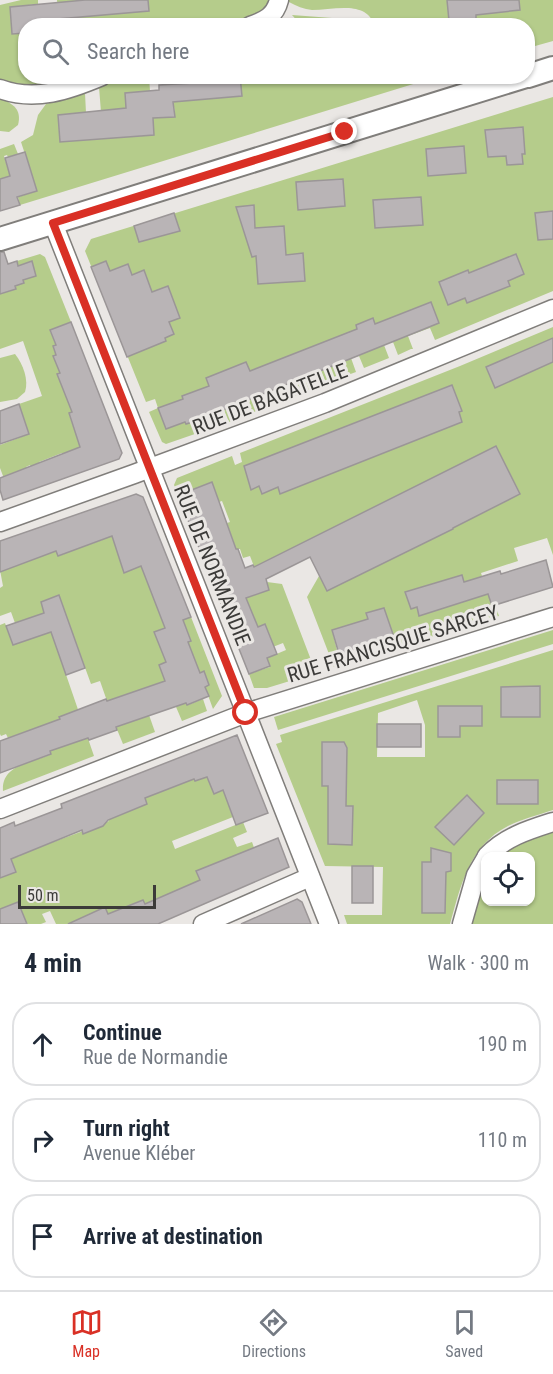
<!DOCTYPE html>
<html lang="en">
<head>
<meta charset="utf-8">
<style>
	:root { --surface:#fff; --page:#f6f6f7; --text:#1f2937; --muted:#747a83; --line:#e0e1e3; --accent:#d93025 }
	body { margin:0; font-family:"Roboto Condensed",sans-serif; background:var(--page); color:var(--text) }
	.controls { position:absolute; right:18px; bottom:18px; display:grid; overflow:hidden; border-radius:12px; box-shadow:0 2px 4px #0004 }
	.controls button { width:54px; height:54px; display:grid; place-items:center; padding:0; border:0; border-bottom:2px solid var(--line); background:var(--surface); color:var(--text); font:30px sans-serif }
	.scale { position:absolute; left:18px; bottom:15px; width:138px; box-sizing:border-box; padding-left:6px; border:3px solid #3c3b39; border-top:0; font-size:16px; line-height:21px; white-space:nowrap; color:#3c3b39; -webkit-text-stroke:4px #eae7e4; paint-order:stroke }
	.stop { position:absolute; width:18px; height:18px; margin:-14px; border:4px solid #d93025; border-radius:50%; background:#fff }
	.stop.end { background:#d93025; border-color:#fff; box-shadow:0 2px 6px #0008 }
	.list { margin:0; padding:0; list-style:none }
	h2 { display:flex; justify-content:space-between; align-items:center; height:78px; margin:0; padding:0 24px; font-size:26px }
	h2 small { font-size:20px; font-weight:400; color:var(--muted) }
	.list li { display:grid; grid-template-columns:39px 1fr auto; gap:18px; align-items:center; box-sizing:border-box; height:84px; margin:0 12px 12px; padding:0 12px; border:2px solid var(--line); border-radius:24px }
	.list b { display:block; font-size:22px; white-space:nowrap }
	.list p { margin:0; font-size:20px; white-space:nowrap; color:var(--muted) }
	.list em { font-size:20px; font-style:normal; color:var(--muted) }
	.icon { flex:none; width:33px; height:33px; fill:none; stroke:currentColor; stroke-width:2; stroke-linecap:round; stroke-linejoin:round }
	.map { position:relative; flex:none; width:553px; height:924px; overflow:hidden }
	.search { position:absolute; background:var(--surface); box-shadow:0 2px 4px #0004; left:18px; right:18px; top:18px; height:66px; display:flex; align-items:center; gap:15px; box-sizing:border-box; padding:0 21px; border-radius:24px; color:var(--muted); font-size:22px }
	.sheet { height:366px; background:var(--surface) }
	nav { display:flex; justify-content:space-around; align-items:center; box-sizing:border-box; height:84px; border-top:2px solid var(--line); background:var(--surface); font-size:16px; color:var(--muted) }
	nav a { display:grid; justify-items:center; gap:3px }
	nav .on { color:var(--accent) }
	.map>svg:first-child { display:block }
</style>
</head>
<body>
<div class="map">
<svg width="553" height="924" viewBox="0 0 553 924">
	<rect width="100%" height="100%" fill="#eae7e4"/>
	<g fill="#b5cc8b" fill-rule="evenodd">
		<path d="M 21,0 L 38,0 L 38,4 L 10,7 L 12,34 L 25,33 L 26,76 L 83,77 C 50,85 34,90 0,79 L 0,5 Z"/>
		<path d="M 57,0 L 78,0 L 80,17 L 128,0 L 273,0 L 258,17 L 221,26 L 59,25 Z"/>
		<path d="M 289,0 L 553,0 L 553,41 L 528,48 L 528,26 L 392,26 L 391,23 L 374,24 C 365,0 333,10 312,10 C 304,9 296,6 289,2 Z"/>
		<path d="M 292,15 L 332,18 L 338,20 L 342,25 L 301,25 Z"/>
		<path d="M 295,76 L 436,77 L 20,205 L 18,197 L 37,191 L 21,142 L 33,135 L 38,115 L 46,104 L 85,93 L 86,113 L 58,115 L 60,142 L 107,138 L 101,112 L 99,87 L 124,77 L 149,77 L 150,91 L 125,93 L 129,137 L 154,135 L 153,118 L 175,116 L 171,77 L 193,77 L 195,100 L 242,96 L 240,77 L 263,77 L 264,79 Z"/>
		<path d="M 553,97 L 553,291 L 435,340 L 430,328 L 408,336 L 413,349 L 411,349 L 398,355 L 393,342 L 384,345 L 389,358 L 364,368 L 359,356 L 351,358 L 356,372 L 326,383 L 321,371 L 314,373 L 319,386 L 295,396 L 289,383 L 259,395 L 264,408 L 229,422 L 224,410 L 214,414 L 218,426 L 166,444 L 162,442 L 149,412 L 158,408 L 155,399 L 146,402 L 85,251 L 91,239 Z"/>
		<path d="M 0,98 C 13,104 22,109 18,125 L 9,132 L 0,131 Z"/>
		<path d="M 14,144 L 18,154 L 8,157 L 7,155 L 4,156 L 10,176 L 0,179 L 0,149 Z"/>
		<path d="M 40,254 L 45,257 L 71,322 L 50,331 L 56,345 L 53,347 L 56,355 L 53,356 L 60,373 L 58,374 L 72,412 L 69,414 L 88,470 L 62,453 L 39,462 L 41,468 L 33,471 L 30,465 L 26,467 L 28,473 L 11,497 L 0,468 L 0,445 L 29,434 L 19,404 L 42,396 L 23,341 L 0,349 L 0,290 L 7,292 L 16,289 L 15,286 L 23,280 L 36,276 L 32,261 L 18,266 L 17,261 Z"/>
		<path d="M 553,327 L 553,555 L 547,538 L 514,548 L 518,561 L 481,573 L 492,606 L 495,605 L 499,616 L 378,653 L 375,642 L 393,636 L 384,608 L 366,613 L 368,621 L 332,630 L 338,654 L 349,651 L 352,661 L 334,667 L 307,597 L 319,576 L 327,590 L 520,493 L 496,446 L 274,559 L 280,572 L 258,577 L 250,556 L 243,558 L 240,549 L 236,549 L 227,523 L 230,522 L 222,501 L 219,502 L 212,482 L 189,491 L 196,510 L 186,515 L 174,485 L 177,478 L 232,456 L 235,465 L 242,462 L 240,453 L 460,366 Z"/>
		<path d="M 15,354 C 23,364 29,380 25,392 L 17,399 L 0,402 L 0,358 Z"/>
		<path d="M 110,531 L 119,556 L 138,558 L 166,627 L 154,632 L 166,662 L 192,652 L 188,642 L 191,640 L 183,620 L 191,617 L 222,696 L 213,709 L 205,687 L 209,685 L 204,672 L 188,705 L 203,699 L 207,711 L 182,721 L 165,681 L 107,701 L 100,681 L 91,684 L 59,596 L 43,601 L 41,602 L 94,756 L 3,791 C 1,764 33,763 51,754 L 41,726 L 8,738 L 6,734 L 1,736 L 0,734 L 0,625 L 5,623 L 13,645 L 26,619 L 15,623 L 11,612 L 0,616 L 0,588 L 3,586 L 0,570 L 13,565 L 17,566 L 16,564 L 55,546 L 59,556 L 69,552 L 67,545 L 91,544 L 102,540 L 100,534 Z"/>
		<path d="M 267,582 L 282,584 L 316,673 L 267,688 L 254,688 L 249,674 L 270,667 L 267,658 L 286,650 L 283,643 L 265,650 L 271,638 L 265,624 L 258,627 L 246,598 L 269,590 Z"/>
		<path d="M 553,630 L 553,644 L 278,730 L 274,717 Z"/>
		<path d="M 553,650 L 553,810 C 538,815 522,819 508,826 C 469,846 461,885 450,924 L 347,924 L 344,915 L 382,915 L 383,867 L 325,866 L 276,744 L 282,742 L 280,735 ZM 417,700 L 425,725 L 425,757 L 377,757 L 378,713 Z"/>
		<path d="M 149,715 L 155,732 L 123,744 L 116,727 Z"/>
		<path d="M 206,774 L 214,794 L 231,787 L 238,803 L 229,807 L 233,817 L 172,841 L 175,849 L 243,822 L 247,832 L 233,838 L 237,847 L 252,842 L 257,856 L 196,871 L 200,881 L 145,904 L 143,900 L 125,907 L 129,916 L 80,924 L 56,924 L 50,911 L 42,914 L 46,922 L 41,924 L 2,924 L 0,919 L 0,861 L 7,875 L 16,872 L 10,856 L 15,854 L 16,857 L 20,856 L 13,837 L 19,835 L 15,826 L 27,821 L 37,848 L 102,824 L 109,821 L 107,817 L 122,814 L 147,804 L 145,798 L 194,779 L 196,781 L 204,778 Z"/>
		<path d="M 553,831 L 553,924 L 471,924 L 485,873 L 486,902 L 530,902 L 530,856 L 498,856 L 512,846 Z"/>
	</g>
	<g fill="#b9b4b6" stroke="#9b9697" stroke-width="1.5">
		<path d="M 85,0 L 148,0 L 149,11 L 58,19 L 59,26 L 26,26 L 26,33 L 12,34 L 10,7 Z"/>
		<path d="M 447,0 L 519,0 L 520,10 L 476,15 L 476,19 L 449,21 Z"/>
		<path d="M 193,76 L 240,76 L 242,96 L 173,102 L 175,117 L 153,118 L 154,135 L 60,142 L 58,115 L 126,108 L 125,93 L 159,90 L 159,85 L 193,83 Z"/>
		<path d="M 523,127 L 525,154 L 522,154 L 523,164 L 507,165 L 506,156 L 488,157 L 485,130 Z"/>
		<path d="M 464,146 L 466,173 L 428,176 L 426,149 Z"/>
		<path d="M 25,152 L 37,191 L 17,197 L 20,205 L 0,211 L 0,179 L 10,176 L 5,158 Z"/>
		<path d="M 343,179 L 345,206 L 298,210 L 296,182 Z"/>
		<path d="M 421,197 L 423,225 L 375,228 L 373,200 Z"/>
		<path d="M 254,205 L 255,228 L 284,226 L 286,255 L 303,253 L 305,281 L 258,284 L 256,256 L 252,257 L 236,207 Z"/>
		<path d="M 553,211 L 553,239 L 538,240 L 535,213 Z"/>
		<path d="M 174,213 L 180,231 L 139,242 L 134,226 Z"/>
		<path d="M 0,252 L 4,252 L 8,264 L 17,261 L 18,266 L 32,261 L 36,276 L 23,280 L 24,283 L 15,286 L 16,289 L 0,294 Z"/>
		<path d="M 516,254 L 524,274 L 508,281 L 510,286 L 467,303 L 465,298 L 448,305 L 439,282 L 468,270 L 469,273 Z"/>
		<path d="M 106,261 L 110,271 L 128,264 L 132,275 L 144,270 L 152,292 L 168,286 L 180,318 L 169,322 L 174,334 L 165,338 L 166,341 L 127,357 L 91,267 Z"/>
		<path d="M 431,302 L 439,323 L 196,421 L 186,424 L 185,422 L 166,429 L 158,408 L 183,399 L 182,396 L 209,386 L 206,378 L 246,362 L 250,371 L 357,329 L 356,325 L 373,318 L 375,324 Z"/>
		<path d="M 71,322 L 122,453 L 119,459 L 3,500 L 0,490 L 0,478 L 80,447 L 69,413 L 72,412 L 57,374 L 60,373 L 53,356 L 56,355 L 53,346 L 56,345 L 50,330 Z"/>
		<path d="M 553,338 L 553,362 L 495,388 L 486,367 Z"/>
		<path d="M 452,385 L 462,411 L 459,412 L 462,422 L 280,494 L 278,487 L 262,494 L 259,486 L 251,490 L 244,466 Z"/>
		<path d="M 19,404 L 29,434 L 0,444 L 0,411 Z"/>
		<path d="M 496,446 L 520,494 L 453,528 L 453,529 L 327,591 L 310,557 L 266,579 L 269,590 L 246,598 L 258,627 L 265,624 L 277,654 L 267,658 L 270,666 L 249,674 L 186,515 L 196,510 L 189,491 L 212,482 L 236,549 L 238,549 L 245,568 L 253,565 L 254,567 Z"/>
		<path d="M 136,494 L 143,497 L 191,617 L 183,620 L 191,641 L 188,642 L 200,673 L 204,671 L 209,685 L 205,687 L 209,696 L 187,705 L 186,703 L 116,727 L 117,730 L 89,740 L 88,738 L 50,751 L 51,754 L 0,773 L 0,741 L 60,719 L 59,717 L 106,699 L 107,701 L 165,681 L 159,665 L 166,662 L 154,632 L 165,628 L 141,566 L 124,573 L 112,536 L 58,556 L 56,551 L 0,572 L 0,541 Z"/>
		<path d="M 546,560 L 553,587 L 492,606 L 488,594 L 419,616 L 417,607 L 411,609 L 405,592 L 462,575 L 464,582 L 500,571 L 501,574 Z"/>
		<path d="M 59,595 L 85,668 L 66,675 L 51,632 L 13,645 L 6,626 L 44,613 L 41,602 Z"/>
		<path d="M 384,608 L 394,637 L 339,654 L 332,630 L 368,619 L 366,613 Z"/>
		<path d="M 540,686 L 540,717 L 501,717 L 501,687 Z"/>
		<path d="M 438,706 L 482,706 L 482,726 L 460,726 L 460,737 L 438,737 Z"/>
		<rect x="377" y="724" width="44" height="23"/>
		<path d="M 237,735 L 268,813 L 236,825 L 223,790 L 214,794 L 207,777 L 195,781 L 194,779 L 145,798 L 147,804 L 108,820 L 103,826 L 83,834 L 82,830 L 11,859 L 16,872 L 0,878 L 0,828 L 14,822 L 15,826 L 62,808 L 61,804 Z"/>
		<path d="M 322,742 L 344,742 L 347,748 L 346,806 L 353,806 L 352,845 L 328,844 L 328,786 L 322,786 Z"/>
		<rect x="497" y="780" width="41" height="24"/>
		<path d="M 467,795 L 484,813 L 454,845 L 435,827 Z"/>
		<path d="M 278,838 L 289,867 L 158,924 L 68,924 L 105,907 L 108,914 L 143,900 L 145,904 L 200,880 L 196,871 Z"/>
		<path d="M 431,848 L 451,853 L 451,871 L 446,872 L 445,913 L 422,913 L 422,862 L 431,862 Z"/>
		<rect x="352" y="866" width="21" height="37"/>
		<path d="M 297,899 L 302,902 L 311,924 L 241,924 Z"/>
		<path d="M 18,902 L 27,924 L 0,924 L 0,909 Z"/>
	</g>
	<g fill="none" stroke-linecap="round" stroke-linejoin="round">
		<g stroke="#807e7b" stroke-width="21">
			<g id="minor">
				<path d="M 250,26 C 265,21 275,16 279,0"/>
				<path d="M 0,89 C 35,102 69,90 102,76"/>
				<path d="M 53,223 L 329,924"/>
				<path d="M 0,522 L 134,474 L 325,403 L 553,309"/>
				<path d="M 0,809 L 246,713 L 553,617"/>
				<path d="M 487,856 C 505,837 528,830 553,822"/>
				<path d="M 203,924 L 310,877"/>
				<path d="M 462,924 L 476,875 L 486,858"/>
			</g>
		</g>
		<g stroke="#807e7b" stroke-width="26">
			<g id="tertiary">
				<path d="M 528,76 L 553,68"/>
				<path d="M 0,239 L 526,76"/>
			</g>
		</g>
		<use href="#minor" stroke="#fff" stroke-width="18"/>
		<use href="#tertiary" stroke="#fff" stroke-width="22"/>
	</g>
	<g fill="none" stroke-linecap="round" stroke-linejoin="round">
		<path stroke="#d93025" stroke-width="8" d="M 246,713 L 53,223 L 345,132"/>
	</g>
	<g text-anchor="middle" stroke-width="6" stroke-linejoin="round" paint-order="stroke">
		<g font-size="21" fill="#3c3b39" stroke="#eae7e4">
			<text transform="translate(270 399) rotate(-21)" y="7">RUE DE BAGATELLE</text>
			<text transform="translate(212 565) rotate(68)" y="7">RUE DE NORMANDIE</text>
			<text transform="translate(393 644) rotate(-17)" y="7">RUE FRANCISQUE SARCEY</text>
		</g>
	</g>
</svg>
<div class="controls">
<button><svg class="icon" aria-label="locate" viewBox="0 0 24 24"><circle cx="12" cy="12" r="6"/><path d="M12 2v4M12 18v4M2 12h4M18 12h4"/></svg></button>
</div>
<div class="scale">50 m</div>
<div class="stop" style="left:246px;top:713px"></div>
<div class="stop end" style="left:345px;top:132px"></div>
<div class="search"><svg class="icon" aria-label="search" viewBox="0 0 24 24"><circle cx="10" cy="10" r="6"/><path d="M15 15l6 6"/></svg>Search here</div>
</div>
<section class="sheet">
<h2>4 min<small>Walk · 300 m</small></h2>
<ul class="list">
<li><svg class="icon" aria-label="ahead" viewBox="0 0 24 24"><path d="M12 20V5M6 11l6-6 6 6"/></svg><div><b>Continue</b><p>Rue de Normandie</p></div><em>190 m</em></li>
<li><svg class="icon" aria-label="right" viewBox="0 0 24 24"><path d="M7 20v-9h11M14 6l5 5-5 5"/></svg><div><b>Turn right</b><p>Avenue Kléber</p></div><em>110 m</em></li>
<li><svg class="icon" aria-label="arrive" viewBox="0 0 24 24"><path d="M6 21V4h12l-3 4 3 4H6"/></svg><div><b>Arrive at destination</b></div></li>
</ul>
</section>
<nav>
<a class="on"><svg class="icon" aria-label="map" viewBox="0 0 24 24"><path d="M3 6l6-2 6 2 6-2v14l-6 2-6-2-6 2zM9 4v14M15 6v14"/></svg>Map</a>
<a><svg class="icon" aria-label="directions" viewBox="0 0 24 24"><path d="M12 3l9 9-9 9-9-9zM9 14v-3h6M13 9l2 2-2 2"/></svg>Directions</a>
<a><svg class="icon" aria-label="saved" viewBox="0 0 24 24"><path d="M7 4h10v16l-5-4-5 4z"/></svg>Saved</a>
</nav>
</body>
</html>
